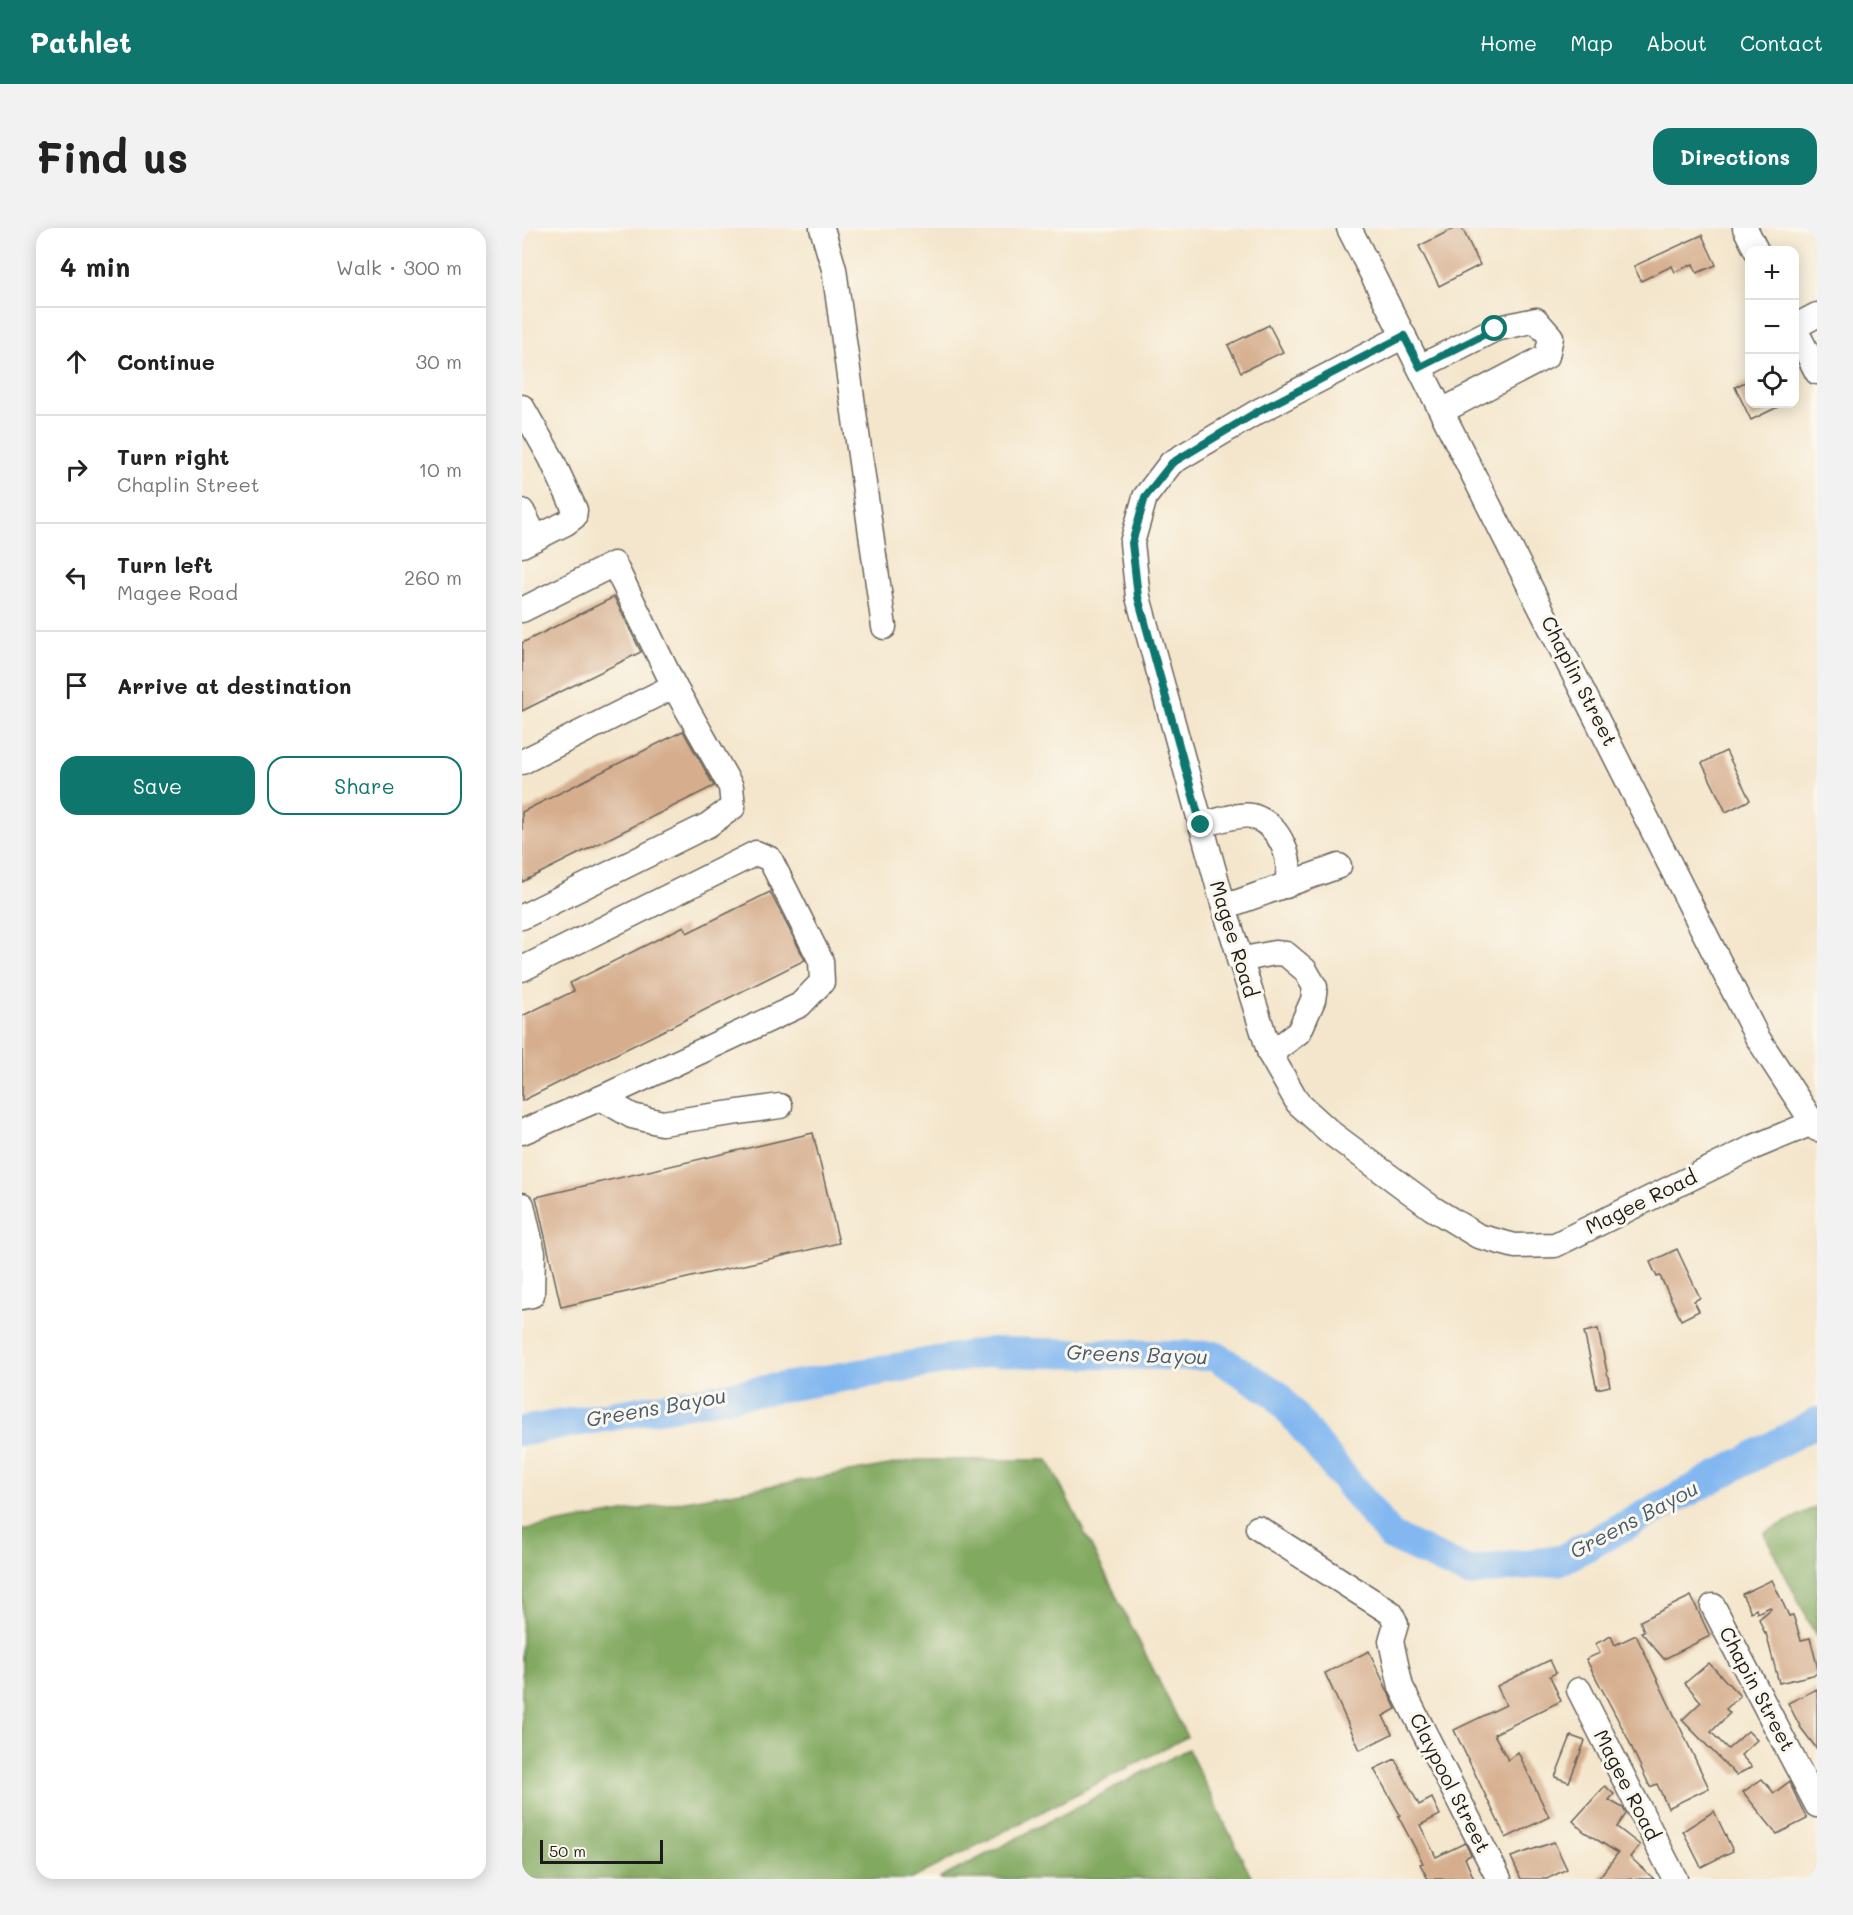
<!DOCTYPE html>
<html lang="en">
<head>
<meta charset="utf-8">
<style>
	:root { --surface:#fff; --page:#f2f2f2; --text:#222; --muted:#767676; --line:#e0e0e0; --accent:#0f766e }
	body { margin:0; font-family:Mali,sans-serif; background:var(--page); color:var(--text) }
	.controls { position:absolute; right:18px; top:18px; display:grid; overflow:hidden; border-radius:12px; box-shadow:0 3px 15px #0003 }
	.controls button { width:54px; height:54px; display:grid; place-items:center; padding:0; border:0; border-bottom:2px solid var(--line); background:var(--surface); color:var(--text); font:30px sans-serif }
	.scale { position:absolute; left:18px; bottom:15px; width:123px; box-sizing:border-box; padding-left:6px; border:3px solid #1c1c1c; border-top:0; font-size:16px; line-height:21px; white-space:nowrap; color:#1c1c1c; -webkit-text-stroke:4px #fbf7ec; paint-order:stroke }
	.stop { position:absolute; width:18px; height:18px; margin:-14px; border:4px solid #0f766e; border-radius:50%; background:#fff }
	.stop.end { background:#0f766e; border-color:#fff; box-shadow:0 2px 6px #0008 }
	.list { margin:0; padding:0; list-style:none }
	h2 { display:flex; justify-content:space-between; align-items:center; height:78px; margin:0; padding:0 24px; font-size:26px }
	h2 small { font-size:20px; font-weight:400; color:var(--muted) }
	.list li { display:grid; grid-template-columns:39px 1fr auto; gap:18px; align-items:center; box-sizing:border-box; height:108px; padding:0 24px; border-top:2px solid var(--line) }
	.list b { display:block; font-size:22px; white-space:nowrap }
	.list p { margin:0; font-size:20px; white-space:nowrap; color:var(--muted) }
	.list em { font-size:20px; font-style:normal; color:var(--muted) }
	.actions { display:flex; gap:12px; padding:18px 24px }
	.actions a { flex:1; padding:14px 0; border:2px solid var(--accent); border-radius:18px; text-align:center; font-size:21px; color:var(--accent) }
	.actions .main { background:var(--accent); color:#fff }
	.icon { flex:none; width:33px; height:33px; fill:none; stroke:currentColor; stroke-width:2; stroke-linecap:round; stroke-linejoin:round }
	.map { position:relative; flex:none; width:1295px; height:1651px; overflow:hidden; border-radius:18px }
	header { display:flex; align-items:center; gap:36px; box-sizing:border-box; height:84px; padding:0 30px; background:var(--accent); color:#fff }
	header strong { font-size:28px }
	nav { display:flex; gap:33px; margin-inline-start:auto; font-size:21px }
	.intro { display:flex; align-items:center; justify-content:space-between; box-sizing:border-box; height:144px; padding:0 36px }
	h1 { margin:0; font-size:42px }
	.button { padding:15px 27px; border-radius:18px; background:var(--accent); color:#fff; font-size:21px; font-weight:700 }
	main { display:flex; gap:36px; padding:0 36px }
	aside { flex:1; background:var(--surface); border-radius:18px; box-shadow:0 3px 15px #0003 }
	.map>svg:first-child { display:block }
</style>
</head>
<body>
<header>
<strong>Pathlet</strong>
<nav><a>Home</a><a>Map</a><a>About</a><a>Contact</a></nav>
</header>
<div class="intro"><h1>Find us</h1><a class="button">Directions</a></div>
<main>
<aside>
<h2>4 min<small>Walk · 300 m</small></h2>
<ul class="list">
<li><svg class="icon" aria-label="ahead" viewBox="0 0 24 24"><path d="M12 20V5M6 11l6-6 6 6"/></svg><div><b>Continue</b></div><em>30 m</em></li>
<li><svg class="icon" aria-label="right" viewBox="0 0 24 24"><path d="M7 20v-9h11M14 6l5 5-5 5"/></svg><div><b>Turn right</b><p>Chaplin Street</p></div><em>10 m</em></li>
<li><svg class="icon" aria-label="left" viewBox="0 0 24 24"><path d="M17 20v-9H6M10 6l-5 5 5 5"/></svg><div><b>Turn left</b><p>Magee Road</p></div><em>260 m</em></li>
<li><svg class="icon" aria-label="arrive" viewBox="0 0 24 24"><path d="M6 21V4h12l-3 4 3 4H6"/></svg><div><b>Arrive at destination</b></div></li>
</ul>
<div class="actions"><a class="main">Save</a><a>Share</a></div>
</aside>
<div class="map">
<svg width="1295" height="1651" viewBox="0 0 1295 1651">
	<rect width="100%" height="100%" fill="#fbf7ec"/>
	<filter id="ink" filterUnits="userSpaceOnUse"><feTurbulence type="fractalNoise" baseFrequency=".0167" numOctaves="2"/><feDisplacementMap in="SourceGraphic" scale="12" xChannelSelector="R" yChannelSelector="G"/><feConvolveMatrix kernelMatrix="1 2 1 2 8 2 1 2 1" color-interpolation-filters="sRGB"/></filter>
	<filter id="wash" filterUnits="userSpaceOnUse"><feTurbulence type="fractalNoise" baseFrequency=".008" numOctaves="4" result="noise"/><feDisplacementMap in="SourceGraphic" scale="24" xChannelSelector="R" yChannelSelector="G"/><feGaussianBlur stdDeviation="1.35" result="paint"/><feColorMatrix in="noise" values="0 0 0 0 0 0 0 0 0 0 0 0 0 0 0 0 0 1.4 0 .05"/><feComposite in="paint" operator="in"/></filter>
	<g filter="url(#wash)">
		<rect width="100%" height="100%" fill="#f4e6cc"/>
		<g fill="#82a960" stroke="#4f623e" stroke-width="1.5">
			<path d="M 395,1232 L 526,1232 L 665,1509 L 390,1651 L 0,1651 L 0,1302 Z"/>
			<path d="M 1295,1278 L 1295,1410 L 1242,1305 Z"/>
			<path d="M 666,1521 L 730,1651 L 417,1651 Z"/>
		</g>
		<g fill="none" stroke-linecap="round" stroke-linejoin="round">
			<path stroke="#82b7f0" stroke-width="30" d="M 0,1203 L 469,1124 L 693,1128 L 754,1166 L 869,1308 L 946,1344 L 1039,1332 L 1295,1194"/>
		</g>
		<g id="blocks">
			<g fill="#d6ae8e">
				<path d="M 933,0 L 940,0 L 958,37 L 917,58 L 897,18 Z"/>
				<path d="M 1180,7 L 1194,37 L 1175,45 L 1171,36 L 1153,44 L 1150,38 L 1119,53 L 1112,38 Z"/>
				<path d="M 747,97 L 761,124 L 719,144 L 706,117 Z"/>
				<path d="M 1227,152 L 1227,176 L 1262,176 L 1229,192 L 1213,159 Z"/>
				<path d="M 92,369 L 119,424 L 0,483 L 0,415 Z"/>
				<path d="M 161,503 L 192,558 L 0,654 L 0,584 Z"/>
				<path d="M 1204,523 L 1228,572 L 1204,584 L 1180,535 Z"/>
				<path d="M 248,664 L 283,732 L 0,873 L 0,788 L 52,763 L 48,755 L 162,698 L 165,705 Z"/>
				<path d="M 291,905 L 317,1015 L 39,1079 L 14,969 Z"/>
				<path d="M 1155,1021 L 1178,1070 L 1172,1073 L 1177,1083 L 1159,1092 L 1138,1048 L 1135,1049 L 1128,1034 Z"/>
				<path d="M 1076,1101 L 1088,1158 L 1075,1161 L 1062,1104 Z"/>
				<path d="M 1250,1352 L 1267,1388 L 1271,1387 L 1279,1412 L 1288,1410 L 1295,1437 L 1295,1446 L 1257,1455 L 1244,1405 L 1243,1406 L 1237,1391 L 1249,1381 L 1248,1379 L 1235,1385 L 1234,1381 L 1229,1384 L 1220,1366 Z"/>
				<path d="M 1169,1368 L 1188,1408 L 1142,1431 L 1119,1404 L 1122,1403 L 1118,1393 Z"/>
				<path d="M 1114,1407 L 1187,1560 L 1146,1580 L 1135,1556 L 1128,1559 L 1104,1507 L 1064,1431 L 1078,1425 L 1073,1416 L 1089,1408 L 1093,1417 Z"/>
				<path d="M 847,1423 L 874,1481 L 861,1488 L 870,1506 L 838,1522 L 803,1445 Z"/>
				<path d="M 1028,1432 L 1034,1445 L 1028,1448 L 1039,1473 L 972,1506 L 986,1532 L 996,1524 L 1027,1589 L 984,1610 L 932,1502 L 984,1477 L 975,1458 Z"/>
				<path d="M 1187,1435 L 1218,1468 L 1204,1481 L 1208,1485 L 1189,1504 L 1206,1521 L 1226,1503 L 1235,1512 L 1219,1527 L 1230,1539 L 1214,1547 L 1160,1492 L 1179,1474 L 1163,1455 Z"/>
				<path d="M 1295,1461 L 1295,1521 L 1279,1500 L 1266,1475 Z"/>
				<path d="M 1049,1508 L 1063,1513 L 1047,1554 L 1033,1549 Z"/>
				<path d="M 873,1531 L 897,1577 L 910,1570 L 918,1587 L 898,1597 L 914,1629 L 943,1615 L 949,1627 L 943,1630 L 952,1651 L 906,1651 L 898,1636 L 901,1635 L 876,1588 L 878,1587 L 852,1541 Z"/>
				<path d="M 1240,1551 L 1252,1565 L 1267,1554 L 1285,1591 L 1255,1606 L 1221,1564 Z"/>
				<path d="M 1083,1558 L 1092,1566 L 1087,1572 L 1101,1580 L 1104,1586 L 1095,1599 L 1118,1617 L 1108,1629 L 1132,1651 L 1076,1651 L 1096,1625 L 1061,1603 L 1051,1593 Z"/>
				<path d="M 1192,1583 L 1211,1623 L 1179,1639 L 1161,1603 Z"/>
				<path d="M 1032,1614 L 1045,1641 L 1025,1651 L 999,1651 L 989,1629 Z"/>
			</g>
		</g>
	</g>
	<g filter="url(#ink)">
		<use href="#blocks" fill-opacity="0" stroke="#68635a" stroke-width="1.5"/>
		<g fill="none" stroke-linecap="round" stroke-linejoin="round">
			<g stroke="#68635a" stroke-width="27">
				<g id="minor">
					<path d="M 300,0 L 312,41 L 362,399"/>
					<path d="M 827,0 L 1235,809 L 1295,901"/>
					<path d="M 1223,0 L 1234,22"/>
					<path d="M 1295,87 L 1272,99 L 1295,144"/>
					<path d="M 882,108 L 735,184 L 649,235 L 623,269 L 610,315 L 616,369 L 702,679 L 748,826 L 776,875 L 809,905 L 910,980 L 956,1008 L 993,1018 L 1033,1017 L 1232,919 L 1295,893"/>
					<path d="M 898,139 L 973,101 L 1014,92 L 1029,109 L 1025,128 L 920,183"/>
					<path d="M 0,179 L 29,230 L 53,282 L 52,289 L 44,295 L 0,317"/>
					<path d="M 0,283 L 14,310"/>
					<path d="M 0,382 L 92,336 L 152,458 L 0,534"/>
					<path d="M 679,597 C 692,594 718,585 730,588 C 759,597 772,632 764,658"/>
					<path d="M 702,679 L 817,638"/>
					<path d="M 0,689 L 186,597 L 211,579 L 209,559 L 152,458"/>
					<path d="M 717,732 L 753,725 L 764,726 L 783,742 L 793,759 L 791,772 L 777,804 L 748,826"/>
					<path d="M 0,741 L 234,625 L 248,631 L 299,733 L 300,754 L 278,777 L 79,870 L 0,904"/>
					<path d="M 79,870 L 110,888 L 140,895 L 258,878"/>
					<path d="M 0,977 L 11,1025 L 10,1067 L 0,1069"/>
					<path d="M 736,1300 L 869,1385 L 874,1396 L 869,1413 L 879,1459 L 977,1651"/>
					<path d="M 1191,1378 L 1295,1577"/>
					<path d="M 1057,1462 L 1153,1651"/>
				</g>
			</g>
			<use href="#minor" stroke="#fff" stroke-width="24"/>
		</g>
	</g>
	<g fill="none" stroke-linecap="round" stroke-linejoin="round" filter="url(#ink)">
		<path stroke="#0f766e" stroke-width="8" d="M 679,597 L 616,369 L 610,315 L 623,269 L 650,235 L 735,184 L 882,108 L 898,139 L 973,101"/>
	</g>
	<g text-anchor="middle" stroke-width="6" stroke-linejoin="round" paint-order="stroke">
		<g font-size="20" fill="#1c1c1c" stroke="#fbf7ec">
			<text transform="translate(1057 453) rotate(63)" y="7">Chaplin Street</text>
			<text transform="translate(712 711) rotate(73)" y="7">Magee Road</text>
			<text transform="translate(1119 974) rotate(-26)" y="7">Magee Road</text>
			<text transform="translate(1235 1461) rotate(62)" y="7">Chapin Street</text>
			<text transform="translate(928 1555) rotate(63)" y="7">Claypool Street</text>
			<text transform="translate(1105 1557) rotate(63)" y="7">Magee Road</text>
		</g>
		<g font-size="21" font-style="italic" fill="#455a71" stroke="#fbf7ec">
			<text transform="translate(615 1127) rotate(2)" y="7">Greens Bayou</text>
			<text transform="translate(134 1180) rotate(-10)" y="7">Greens Bayou</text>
			<text transform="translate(1112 1292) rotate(-28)" y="7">Greens Bayou</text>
		</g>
	</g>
</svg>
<div class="controls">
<button>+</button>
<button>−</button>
<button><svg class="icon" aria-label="locate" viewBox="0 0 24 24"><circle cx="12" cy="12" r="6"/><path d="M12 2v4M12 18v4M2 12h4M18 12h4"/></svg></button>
</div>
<div class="scale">50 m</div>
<div class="stop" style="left:973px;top:101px"></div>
<div class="stop end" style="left:679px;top:597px"></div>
</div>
</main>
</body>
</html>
